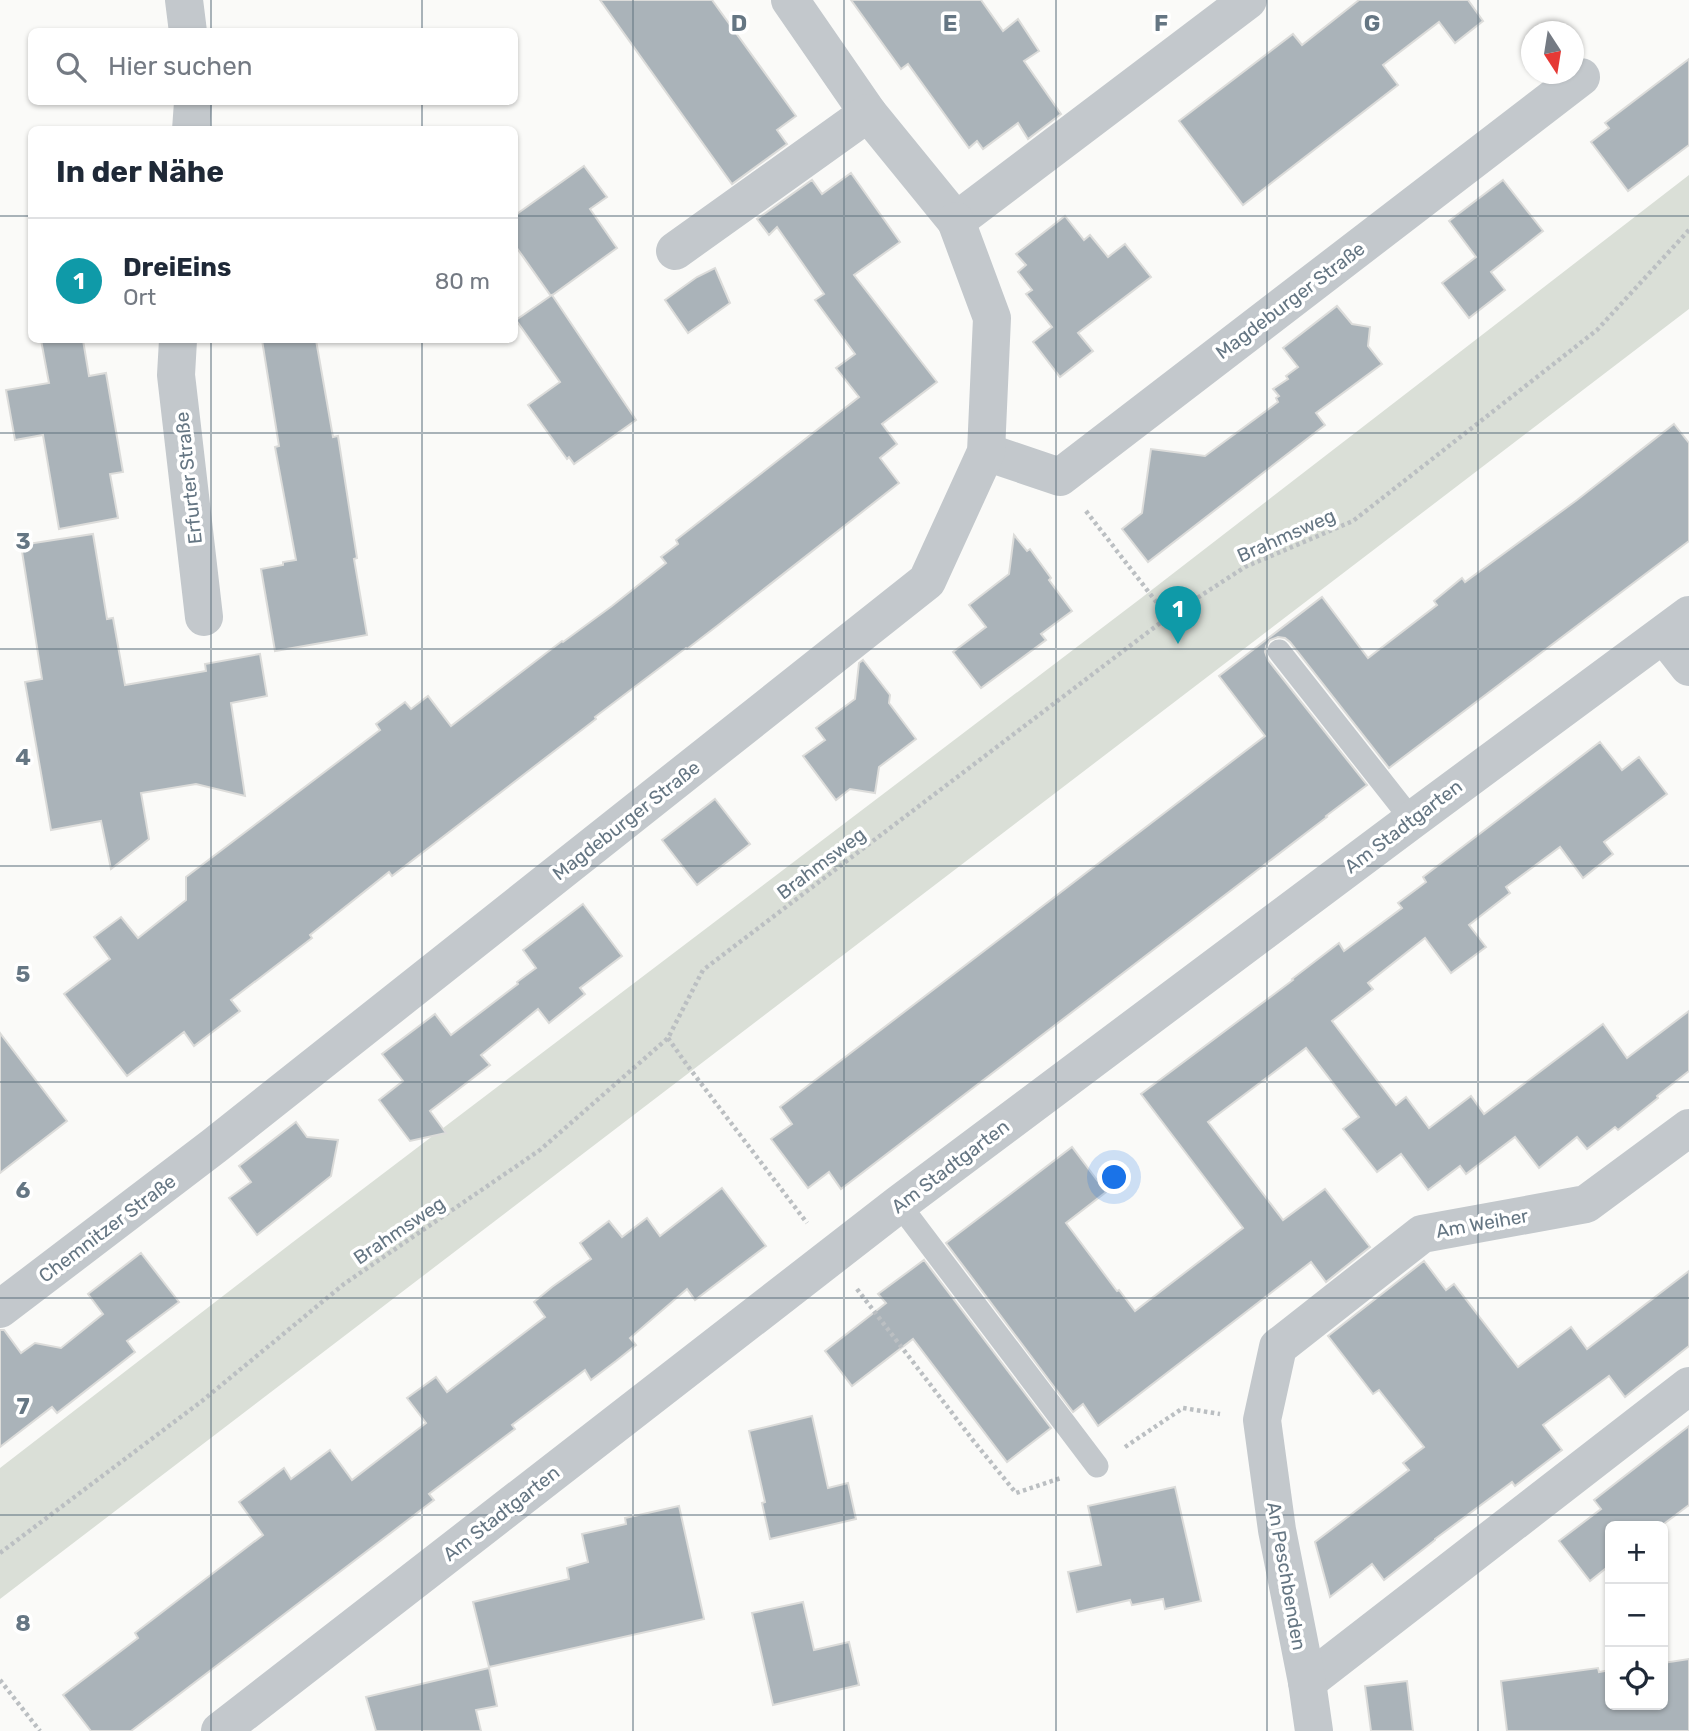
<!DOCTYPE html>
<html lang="de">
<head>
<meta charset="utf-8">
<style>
	:root { --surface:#fff; --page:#f2f2f3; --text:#1f2937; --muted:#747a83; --line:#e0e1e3; --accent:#2563eb }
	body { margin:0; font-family:Rubik,sans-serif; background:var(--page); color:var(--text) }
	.controls { position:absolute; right:21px; bottom:21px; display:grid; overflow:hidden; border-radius:10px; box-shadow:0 2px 5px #0004 }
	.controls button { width:63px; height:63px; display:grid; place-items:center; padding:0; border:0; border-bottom:2px solid var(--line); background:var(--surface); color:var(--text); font:35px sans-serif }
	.compass { position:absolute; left:1521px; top:21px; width:63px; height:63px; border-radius:50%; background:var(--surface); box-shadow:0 2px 5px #0004; rotate:168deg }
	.you { position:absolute; left:1115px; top:1178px; width:24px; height:24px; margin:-18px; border:5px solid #fff; border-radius:50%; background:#1a73e8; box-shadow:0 0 0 10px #1a73e833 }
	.badge { display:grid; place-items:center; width:46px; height:46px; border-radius:50%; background:var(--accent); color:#fff; font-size:23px; font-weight:700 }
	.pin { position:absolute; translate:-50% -58px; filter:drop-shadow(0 2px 4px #0008) }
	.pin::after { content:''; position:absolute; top:37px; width:24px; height:21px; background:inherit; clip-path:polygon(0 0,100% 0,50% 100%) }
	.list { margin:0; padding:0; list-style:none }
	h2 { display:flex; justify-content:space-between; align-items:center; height:91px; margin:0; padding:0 28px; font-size:30px }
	h2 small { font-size:23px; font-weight:400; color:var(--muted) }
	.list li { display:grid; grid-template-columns:46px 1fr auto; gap:21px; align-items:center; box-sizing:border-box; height:126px; padding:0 28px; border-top:2px solid var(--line) }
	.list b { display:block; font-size:26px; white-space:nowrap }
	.list p { margin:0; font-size:23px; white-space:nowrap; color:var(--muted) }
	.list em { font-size:23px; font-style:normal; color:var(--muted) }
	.icon { flex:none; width:38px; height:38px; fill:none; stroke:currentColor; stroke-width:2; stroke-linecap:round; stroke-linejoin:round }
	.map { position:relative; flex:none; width:1689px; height:1731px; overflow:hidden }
	.search { position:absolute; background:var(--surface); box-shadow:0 2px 5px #0004; left:28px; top:28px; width:490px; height:77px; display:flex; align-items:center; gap:18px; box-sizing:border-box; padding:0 24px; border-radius:10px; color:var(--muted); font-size:26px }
	.panel { position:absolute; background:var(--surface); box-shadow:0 2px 5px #0004; left:28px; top:126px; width:490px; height:217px; border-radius:10px }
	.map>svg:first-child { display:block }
</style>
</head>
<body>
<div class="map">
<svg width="1689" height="1731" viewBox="0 0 1689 1731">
	<rect width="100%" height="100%" fill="#fafaf8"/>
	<path fill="#dadfd7" d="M 1689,175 L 1689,309 L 0,1599 L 0,1468 L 293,1242 L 1140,599 Z"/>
	<g fill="#aab3b9" stroke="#dcdcda" stroke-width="2">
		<path d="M 600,0 L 712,0 L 796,116 L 777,130 L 787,144 L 732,184 Z"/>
		<path d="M 851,0 L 981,0 L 1003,31 L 1018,19 L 1039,51 L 1024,61 L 1061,114 L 1028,139 L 1018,123 L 983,149 L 977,141 L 969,148 L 908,64 L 901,69 Z"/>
		<path d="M 1359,0 L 1468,0 L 1483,21 L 1455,43 L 1439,22 L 1383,65 L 1398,85 L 1243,205 L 1179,121 L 1293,34 L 1302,45 Z"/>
		<path d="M 1689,59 L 1689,145 L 1628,191 L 1591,142 L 1609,128 L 1605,123 Z"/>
		<path d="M 584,166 L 607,197 L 590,209 L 617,248 L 551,296 L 514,244 L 514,216 Z"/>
		<path d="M 851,173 L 900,242 L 854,275 L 937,382 L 882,424 L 897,444 L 880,458 L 899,483 L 717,626 L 687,649 L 686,648 L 595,717 L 596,719 L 392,876 L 389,872 L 310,935 L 312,938 L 231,1000 L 240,1011 L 194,1046 L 184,1032 L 127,1076 L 64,994 L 110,959 L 94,937 L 121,917 L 138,938 L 186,900 L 186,877 L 380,730 L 376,724 L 405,702 L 411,709 L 428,696 L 451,726 L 562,641 L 563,642 L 612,606 L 666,563 L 661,557 L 678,544 L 676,540 L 859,397 L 836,368 L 855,354 L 815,300 L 824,294 L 777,227 L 769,235 L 757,219 L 812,180 L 822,194 Z"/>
		<path d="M 1503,180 L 1543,231 L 1491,272 L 1505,290 L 1469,318 L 1442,283 L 1476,257 L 1449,221 Z"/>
		<path d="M 1065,216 L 1084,240 L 1090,235 L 1108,257 L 1125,244 L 1151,277 L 1078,333 L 1093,351 L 1060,377 L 1033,342 L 1052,327 L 1026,294 L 1032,290 L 1018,272 L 1026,265 L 1016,254 Z"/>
		<path d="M 715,268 L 730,303 L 688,333 L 665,300 L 697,277 Z"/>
		<path d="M 552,295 L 636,420 L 574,464 L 569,457 L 567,459 L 528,405 L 560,382 L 516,320 Z"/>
		<path d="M 1337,306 L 1352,324 L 1370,327 L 1368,346 L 1382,364 L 1316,413 L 1325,425 L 1148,562 L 1122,529 L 1142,513 L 1151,449 L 1205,456 L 1278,402 L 1276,398 L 1279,396 L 1273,389 L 1288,379 L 1286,376 L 1298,367 L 1283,348 Z"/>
		<path d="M 41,340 L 83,340 L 89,376 L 106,373 L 123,472 L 110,474 L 118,518 L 59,529 L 43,435 L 15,440 L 6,390 L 49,383 Z"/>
		<path d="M 262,340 L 316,340 L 333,437 L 338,436 L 357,558 L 354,559 L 367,635 L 275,651 L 261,569 L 283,565 L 283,562 L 296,560 L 275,447 L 279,446 Z"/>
		<path d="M 1674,424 L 1689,443 L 1689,541 L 1389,768 L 1290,642 L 1285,638 L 1278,637 L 1270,640 L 1266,646 L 1265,652 L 1268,660 L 1367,785 L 1326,816 L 1327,817 L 841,1189 L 829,1172 L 808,1188 L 771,1139 L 792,1124 L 780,1107 L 1265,736 L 1219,676 L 1322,597 L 1368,658 L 1437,605 L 1434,601 L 1462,578 L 1465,582 L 1577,500 Z"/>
		<path d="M 93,534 L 107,619 L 113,618 L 125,685 L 206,671 L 205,664 L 260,654 L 267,696 L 231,703 L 245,796 L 196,784 L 141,793 L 149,839 L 111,869 L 101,821 L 51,830 L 25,682 L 42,679 L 21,545 Z"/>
		<path d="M 1014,535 L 1027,551 L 1030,549 L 1051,578 L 1049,580 L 1072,611 L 1041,634 L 1046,640 L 981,688 L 953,652 L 986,627 L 969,605 L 1009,574 Z"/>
		<path d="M 863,660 L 890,695 L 889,703 L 916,739 L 879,767 L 875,793 L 850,789 L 836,800 L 803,756 L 825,740 L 816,728 L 855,699 L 859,663 Z"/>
		<path d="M 1600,742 L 1622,770 L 1639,757 L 1667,794 L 1604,842 L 1613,854 L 1583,878 L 1560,847 L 1506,887 L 1510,893 L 1469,925 L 1486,947 L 1451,973 L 1425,938 L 1368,983 L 1373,989 L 1332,1021 L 1396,1105 L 1406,1097 L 1429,1128 L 1471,1096 L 1484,1114 L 1603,1024 L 1627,1058 L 1689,1011 L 1689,1071 L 1657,1096 L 1658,1098 L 1618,1130 L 1615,1127 L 1587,1149 L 1577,1137 L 1539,1168 L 1515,1137 L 1466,1174 L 1460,1166 L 1428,1190 L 1401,1154 L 1377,1172 L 1343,1129 L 1359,1117 L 1306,1048 L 1208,1122 L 1283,1220 L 1325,1189 L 1370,1247 L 1326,1282 L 1311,1262 L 1098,1426 L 1083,1404 L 1073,1412 L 946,1243 L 1072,1147 L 1106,1192 L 1066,1223 L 1117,1291 L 1119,1290 L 1135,1311 L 1243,1228 L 1141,1094 L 1293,980 L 1292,979 L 1339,943 L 1344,951 L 1402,908 L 1398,903 L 1426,882 L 1423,877 Z"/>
		<path d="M 715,799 L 750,844 L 697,885 L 662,840 Z"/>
		<path d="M 583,904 L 622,956 L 580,988 L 585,994 L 549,1023 L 538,1009 L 481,1055 L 490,1065 L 430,1111 L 446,1133 L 410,1141 L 379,1100 L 403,1081 L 382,1054 L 435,1014 L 451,1035 L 518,984 L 517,982 L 536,968 L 523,950 Z"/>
		<path d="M 0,1033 L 67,1121 L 0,1173 Z"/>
		<path d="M 296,1122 L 307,1137 L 338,1140 L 331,1176 L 257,1235 L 229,1198 L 251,1182 L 239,1166 Z"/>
		<path d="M 722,1188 L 766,1246 L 695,1300 L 687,1289 L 630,1338 L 636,1345 L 616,1361 L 591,1380 L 585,1370 L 512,1425 L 515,1429 L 429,1494 L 434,1500 L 131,1731 L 91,1731 L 63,1695 L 138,1638 L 135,1633 L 263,1535 L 239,1502 L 284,1468 L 291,1479 L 330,1450 L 352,1480 L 426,1423 L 407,1398 L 436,1377 L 447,1392 L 545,1317 L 534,1302 L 552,1287 L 591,1259 L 580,1243 L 609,1221 L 622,1237 L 647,1218 L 660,1236 Z"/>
		<path d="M 141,1253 L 179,1302 L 127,1341 L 135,1352 L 57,1413 L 52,1407 L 0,1447 L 0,1330 L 4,1330 L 21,1353 L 35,1343 L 61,1348 L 103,1314 L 88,1294 Z"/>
		<path d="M 924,1260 L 1051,1428 L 1007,1462 L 913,1339 L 852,1386 L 825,1351 L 886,1303 L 878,1294 Z"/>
		<path d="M 1424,1261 L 1446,1290 L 1454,1284 L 1518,1367 L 1571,1327 L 1587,1349 L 1689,1271 L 1689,1346 L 1625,1397 L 1609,1376 L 1543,1425 L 1562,1450 L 1515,1486 L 1512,1482 L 1435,1539 L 1435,1540 L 1384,1580 L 1372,1564 L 1330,1597 L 1315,1542 L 1409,1470 L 1403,1463 L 1424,1447 L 1379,1390 L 1373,1394 L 1328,1336 Z"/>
		<path d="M 812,1416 L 828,1488 L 848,1483 L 856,1519 L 770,1539 L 762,1503 L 765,1502 L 749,1431 Z"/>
		<path d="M 1689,1426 L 1689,1505 L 1661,1526 L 1610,1526 L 1610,1565 L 1590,1581 L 1559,1541 L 1601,1509 L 1594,1500 Z"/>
		<path d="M 1175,1487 L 1201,1601 L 1165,1609 L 1163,1599 L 1132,1605 L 1130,1600 L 1077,1612 L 1068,1572 L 1101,1565 L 1088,1506 Z"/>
		<path d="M 679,1506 L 704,1619 L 489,1667 L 473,1602 L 569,1579 L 567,1568 L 588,1562 L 582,1534 L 626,1524 L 625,1518 Z"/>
		<path d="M 803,1602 L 814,1650 L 849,1642 L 859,1685 L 773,1705 L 752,1613 Z"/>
		<path d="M 1689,1659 L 1689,1731 L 1507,1731 L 1501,1681 L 1598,1668 L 1599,1672 L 1610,1670 L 1610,1705 L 1663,1705 L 1663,1663 Z"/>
		<path d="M 489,1668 L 497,1706 L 476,1710 L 481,1731 L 376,1731 L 366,1697 Z"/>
		<path d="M 1407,1681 L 1413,1731 L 1371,1731 L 1365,1686 Z"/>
	</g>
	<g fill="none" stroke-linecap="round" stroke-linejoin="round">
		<g stroke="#bbbfc2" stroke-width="4.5" stroke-dasharray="3.5 3.5" stroke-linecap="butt">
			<path d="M 1086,511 L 1168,617"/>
			<path d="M 668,1038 L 687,1065 L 807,1223"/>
			<path d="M 857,1289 L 972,1439 L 1016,1493 L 1061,1478"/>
			<path d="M 1125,1447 L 1183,1408 L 1220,1414"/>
			<path d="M 0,1553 L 202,1401 L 344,1284 L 540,1150 L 668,1038 L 703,970 L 1168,617 L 1245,567 L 1353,521 L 1597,330 L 1689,230"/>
			<path d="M 0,1680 L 40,1731"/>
		</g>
		<g stroke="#c3c8cc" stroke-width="23">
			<path d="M 1279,651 L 1412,820"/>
			<path d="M 899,1204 L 1097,1466"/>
		</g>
		<g stroke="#c3c8cc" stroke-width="38">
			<path d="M 184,0 L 188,32"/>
			<path d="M 790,0 L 868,113"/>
			<path d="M 191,130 L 193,102"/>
			<path d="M 675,251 L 868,113 L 956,221 L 1248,0"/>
			<path d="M 178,340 L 176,375 L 204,617"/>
			<path d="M 986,452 L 1060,477 L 1581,77"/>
			<path d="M 1664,635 L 1689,667"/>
			<path d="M 0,1309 L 214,1146 L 927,581 L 986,452 L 992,318 L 956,221"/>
			<path d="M 1307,1682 L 1689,1386"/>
			<path d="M 220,1731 L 899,1204 L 1412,820 L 1689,615"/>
			<path d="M 1314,1731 L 1307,1682 L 1277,1530 L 1262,1420 L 1278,1347 L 1422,1234 L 1586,1204 L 1689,1128"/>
		</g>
	</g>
	<path fill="none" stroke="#657683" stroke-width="2" stroke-opacity="0.55" d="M 211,0 L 211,32M 422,0 L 422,32M 633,0 L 633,1731M 844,0 L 844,1731M 1056,0 L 1056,1731M 1267,0 L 1267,1731M 1478,0 L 1478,1731M 211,102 L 211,130M 422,102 L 422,130M 0,216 L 32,216M 514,216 L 1689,216M 211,340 L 211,1731M 422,340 L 422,1731M 0,433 L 1689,433M 0,649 L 1689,649M 0,866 L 1689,866M 0,1082 L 1689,1082M 0,1298 L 1689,1298M 0,1515 L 1689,1515"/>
	<g text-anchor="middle" stroke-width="7" stroke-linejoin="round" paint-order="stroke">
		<g font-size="19" fill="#657683" stroke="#fff">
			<text transform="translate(1290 300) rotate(-37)" y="7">Magdeburger Straße</text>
			<text transform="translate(188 478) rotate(-96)" y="7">Erfurter Straße</text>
			<text transform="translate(1286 535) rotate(-24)" y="7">Brahmsweg</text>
			<text transform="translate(626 820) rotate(-38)" y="7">Magdeburger Straße</text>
			<text transform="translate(1403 826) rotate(-37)" y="7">Am Stadtgarten</text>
			<text transform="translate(821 863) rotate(-37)" y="7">Brahmsweg</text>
			<text transform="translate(950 1166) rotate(-37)" y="7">Am Stadtgarten</text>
			<text transform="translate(1482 1223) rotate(-10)" y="7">Am Weiher</text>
			<text transform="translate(107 1228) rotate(-37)" y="7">Chemnitzer Straße</text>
			<text transform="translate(399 1230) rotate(-34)" y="7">Brahmsweg</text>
			<text transform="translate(501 1513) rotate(-38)" y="7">Am Stadtgarten</text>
			<text transform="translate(1287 1576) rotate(80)" y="7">An Peschbenden</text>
		</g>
	</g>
	<g font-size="23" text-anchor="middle" font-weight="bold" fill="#657683" stroke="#fff" stroke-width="7" stroke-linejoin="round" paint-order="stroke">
		<text x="739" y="31">D</text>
		<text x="950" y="31">E</text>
		<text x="1161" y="31">F</text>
		<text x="1372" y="31">G</text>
		<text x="23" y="549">3</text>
		<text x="23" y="765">4</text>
		<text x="23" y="982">5</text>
		<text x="23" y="1198">6</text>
		<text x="23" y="1414">7</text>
		<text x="23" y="1631">8</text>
	</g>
</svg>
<div class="controls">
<button>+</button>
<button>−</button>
<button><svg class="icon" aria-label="locate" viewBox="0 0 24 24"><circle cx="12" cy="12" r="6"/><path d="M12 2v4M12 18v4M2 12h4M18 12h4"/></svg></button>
</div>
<svg class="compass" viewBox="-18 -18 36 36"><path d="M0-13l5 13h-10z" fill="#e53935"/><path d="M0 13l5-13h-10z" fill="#747a83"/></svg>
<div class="you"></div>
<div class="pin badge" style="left:1178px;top:644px;background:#0f9aa8">1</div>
<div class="search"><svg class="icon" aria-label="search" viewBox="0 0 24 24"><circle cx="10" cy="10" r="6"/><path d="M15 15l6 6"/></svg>Hier suchen</div>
<section class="panel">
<h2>In der Nähe<small></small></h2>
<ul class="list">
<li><span class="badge" style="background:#0f9aa8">1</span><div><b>DreiEins</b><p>Ort</p></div><em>80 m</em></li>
</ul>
</section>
</div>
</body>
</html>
